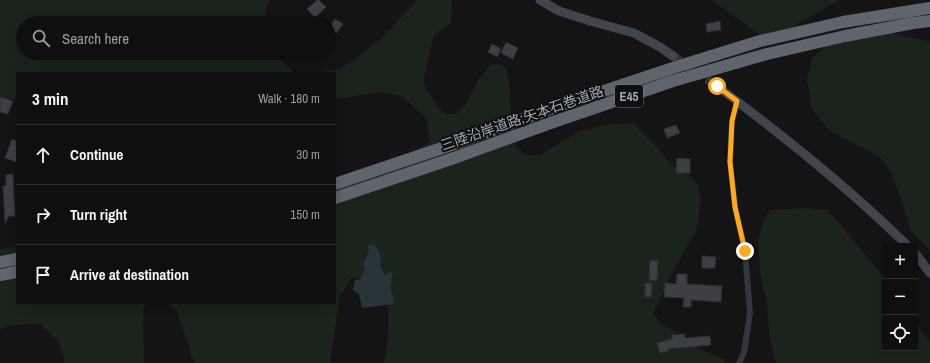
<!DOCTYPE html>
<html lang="en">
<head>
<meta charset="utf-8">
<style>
	:root { --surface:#0f0f10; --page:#1d1d1e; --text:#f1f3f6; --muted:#9b9c9f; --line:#2f2f30 }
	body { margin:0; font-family:"Archivo Narrow","Noto Sans JP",sans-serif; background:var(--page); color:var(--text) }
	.controls { position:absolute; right:12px; bottom:12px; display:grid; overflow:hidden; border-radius:0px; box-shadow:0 2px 10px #0003 }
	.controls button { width:36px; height:36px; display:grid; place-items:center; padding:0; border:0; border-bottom:1px solid var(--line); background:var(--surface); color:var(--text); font:20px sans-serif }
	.stop { position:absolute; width:12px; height:12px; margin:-9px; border:3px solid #fda924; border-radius:50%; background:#fff }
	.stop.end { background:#fda924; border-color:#fff; box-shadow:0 1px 4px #0008 }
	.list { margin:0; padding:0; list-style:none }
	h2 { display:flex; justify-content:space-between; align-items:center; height:52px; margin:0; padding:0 16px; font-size:17px }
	h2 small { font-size:13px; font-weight:400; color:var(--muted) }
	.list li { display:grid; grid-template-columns:26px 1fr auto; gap:12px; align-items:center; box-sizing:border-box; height:60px; padding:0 16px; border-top:1px solid var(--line) }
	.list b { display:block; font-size:15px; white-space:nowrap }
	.list em { font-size:13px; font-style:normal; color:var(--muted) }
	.icon { flex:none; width:22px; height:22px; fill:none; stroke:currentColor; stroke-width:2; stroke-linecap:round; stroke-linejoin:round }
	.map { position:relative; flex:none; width:930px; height:363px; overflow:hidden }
	.search { position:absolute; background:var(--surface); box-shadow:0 2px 10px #0003; left:16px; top:16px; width:320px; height:44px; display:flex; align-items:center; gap:10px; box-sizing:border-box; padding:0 14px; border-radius:22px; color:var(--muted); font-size:15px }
	.panel { position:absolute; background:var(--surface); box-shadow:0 2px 10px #0003; left:16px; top:72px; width:320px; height:232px; border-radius:0px }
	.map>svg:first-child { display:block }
</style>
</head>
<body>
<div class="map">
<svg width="930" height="363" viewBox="0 0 930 363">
	<rect width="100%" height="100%" fill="#141416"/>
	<g fill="#1b241c">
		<path d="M 0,0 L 270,0 L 266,9 L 265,23 L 23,23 L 23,53 L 274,53 L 293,72 L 298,73 L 17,73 L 17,99 L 0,99 Z"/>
		<path d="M 417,0 L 452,0 L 451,23 L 434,35 L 424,77 L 424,84 L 439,109 L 447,114 L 457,114 L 465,105 L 479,79 L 490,65 L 498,64 L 506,68 L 509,81 L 511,115 L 516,148 L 527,155 L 540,155 L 579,131 L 614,123 L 634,124 L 655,145 L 671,164 L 692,177 L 698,186 L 701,200 L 696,232 L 689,242 L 669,279 L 653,314 L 659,321 L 697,348 L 725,359 L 723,363 L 384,363 C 387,345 392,312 384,295 C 382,291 368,281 363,278 L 351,278 L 340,296 L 330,363 L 194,363 L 177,311 L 168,303 L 335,303 L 335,190 L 391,168 L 430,141 L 426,118 L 402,96 L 381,92 L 335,99 L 335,73 L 313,73 L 339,70 L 380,40 Z"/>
		<path d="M 712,0 L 839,0 L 768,41 Z"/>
		<path d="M 888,32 L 930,42 L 930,250 L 911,231 L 897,187 L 891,172 L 880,157 L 830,131 L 812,109 L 807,79 L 812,58 L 832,40 Z"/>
		<path d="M 804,208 L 828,210 L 885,278 L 885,348 L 915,348 L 915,321 L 930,343 L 930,363 L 776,363 L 770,339 L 766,297 L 760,275 L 758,241 L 762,224 L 770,210 Z"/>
		<path d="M 17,247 L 17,303 L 146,303 L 143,310 L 144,363 L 64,363 L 64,358 L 59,342 L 41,324 L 11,325 L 0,329 L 0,249 Z"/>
	</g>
	<path fill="#29333a" d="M 373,244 C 380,252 382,256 380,266 L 385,275 L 389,272 L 395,273 L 392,274 C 392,279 391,284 391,288 C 392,295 395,295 393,304 L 362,308 L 359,294 L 353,290 L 355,280 L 360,279 L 365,269 L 363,264 L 369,252 L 368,245 Z"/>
	<g fill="#3d3f43" stroke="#2d2e32">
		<path d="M 317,0 L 319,0 L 326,7 L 315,18 L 307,9 Z"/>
		<path d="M 335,19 L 343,24 L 337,33 L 329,28 Z"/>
		<path d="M 720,21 L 721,30 L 707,32 L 706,24 Z"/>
		<path d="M 506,42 L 518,48 L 513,59 L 501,53 Z"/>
		<path d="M 492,44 L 501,49 L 497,57 L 488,52 Z"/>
		<path d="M 0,97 L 13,101 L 8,114 L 0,112 Z"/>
		<path d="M 676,125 L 680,133 L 667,138 L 664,129 Z"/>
		<path d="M 12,139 L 17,141 L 17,162 L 5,158 Z"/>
		<path d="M 677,158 L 690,159 L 690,173 L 676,173 Z"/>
		<path d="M 13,174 L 15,216 L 9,216 L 5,223 L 3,186 L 6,186 L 6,175 Z"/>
		<path d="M 702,256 L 716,257 L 715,268 L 702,268 Z"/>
		<path d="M 650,260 L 658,261 L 657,281 L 649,280 Z"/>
		<path d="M 677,274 L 687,274 L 687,284 L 722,286 L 721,302 L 691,300 L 691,307 L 683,307 L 684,298 L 664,297 L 665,283 L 676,284 Z"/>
		<path d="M 645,283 L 652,283 L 651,297 L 645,297 Z"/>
		<path d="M 685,334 L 685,338 L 710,336 L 711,345 L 668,349 L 668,351 L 660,353 L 657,343 L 672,339 L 672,335 Z"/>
	</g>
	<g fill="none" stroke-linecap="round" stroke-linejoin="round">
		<path stroke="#313236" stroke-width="9" stroke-dasharray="9 4.5" stroke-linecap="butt" d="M 673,56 L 717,86"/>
		<path stroke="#34363b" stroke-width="6" d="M 737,101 L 732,121 L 730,161 L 735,207 L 745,251 L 750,313 L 744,353 L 739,363"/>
		<g stroke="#42454b" stroke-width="9">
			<path d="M 540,0 L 559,11 L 590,21 L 634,33 L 660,47 L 673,56"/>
			<path d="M 717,86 C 750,111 783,136 815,163 C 847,189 878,217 908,246"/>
			<path d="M 915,253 L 930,273"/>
		</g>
		<g stroke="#60646c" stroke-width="12">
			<path d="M 335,184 L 448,146 L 556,107 L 676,67 L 760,41 L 843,22 L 911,11 L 930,8"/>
			<path d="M 335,198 L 454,158 L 559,120 L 673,81 L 767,54 L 845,36 L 913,23 L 930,21"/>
			<path d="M 0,262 L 17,259"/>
			<path d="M 0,275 L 17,272"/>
		</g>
	</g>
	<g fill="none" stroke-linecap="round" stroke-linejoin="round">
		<path stroke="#fda924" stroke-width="5" d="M 717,86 L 737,101 L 732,121 L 730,162 L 735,207 L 745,251"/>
	</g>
	<g text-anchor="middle" stroke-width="4" stroke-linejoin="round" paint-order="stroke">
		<rect fill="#0f0f10" stroke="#777c85" stroke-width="1" x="615" y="85" width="28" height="22" rx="3"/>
		<g font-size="13" font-weight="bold" fill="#a4abb7">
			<text x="629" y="101">E45</text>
		</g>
		<g font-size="14" fill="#a4abb7" stroke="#0f0f10">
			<text transform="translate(522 118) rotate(-19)" y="5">三陸沿岸道路;矢本石巻道路</text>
		</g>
	</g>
</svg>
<div class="controls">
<button>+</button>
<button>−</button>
<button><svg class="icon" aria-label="locate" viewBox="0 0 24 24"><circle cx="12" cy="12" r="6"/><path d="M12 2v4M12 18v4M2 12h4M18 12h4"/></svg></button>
</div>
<div class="stop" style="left:717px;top:86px"></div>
<div class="stop end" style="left:745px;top:251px"></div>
<div class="search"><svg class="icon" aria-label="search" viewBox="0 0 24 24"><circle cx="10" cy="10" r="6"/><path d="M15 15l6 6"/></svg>Search here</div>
<section class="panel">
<h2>3 min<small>Walk · 180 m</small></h2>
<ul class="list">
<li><svg class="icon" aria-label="ahead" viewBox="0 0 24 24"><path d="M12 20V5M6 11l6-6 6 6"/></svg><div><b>Continue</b></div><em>30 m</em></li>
<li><svg class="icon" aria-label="right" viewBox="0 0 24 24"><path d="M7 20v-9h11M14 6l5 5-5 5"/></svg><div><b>Turn right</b></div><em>150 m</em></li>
<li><svg class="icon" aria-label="arrive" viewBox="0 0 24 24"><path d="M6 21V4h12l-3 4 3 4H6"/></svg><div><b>Arrive at destination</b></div></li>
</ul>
</section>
</div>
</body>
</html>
